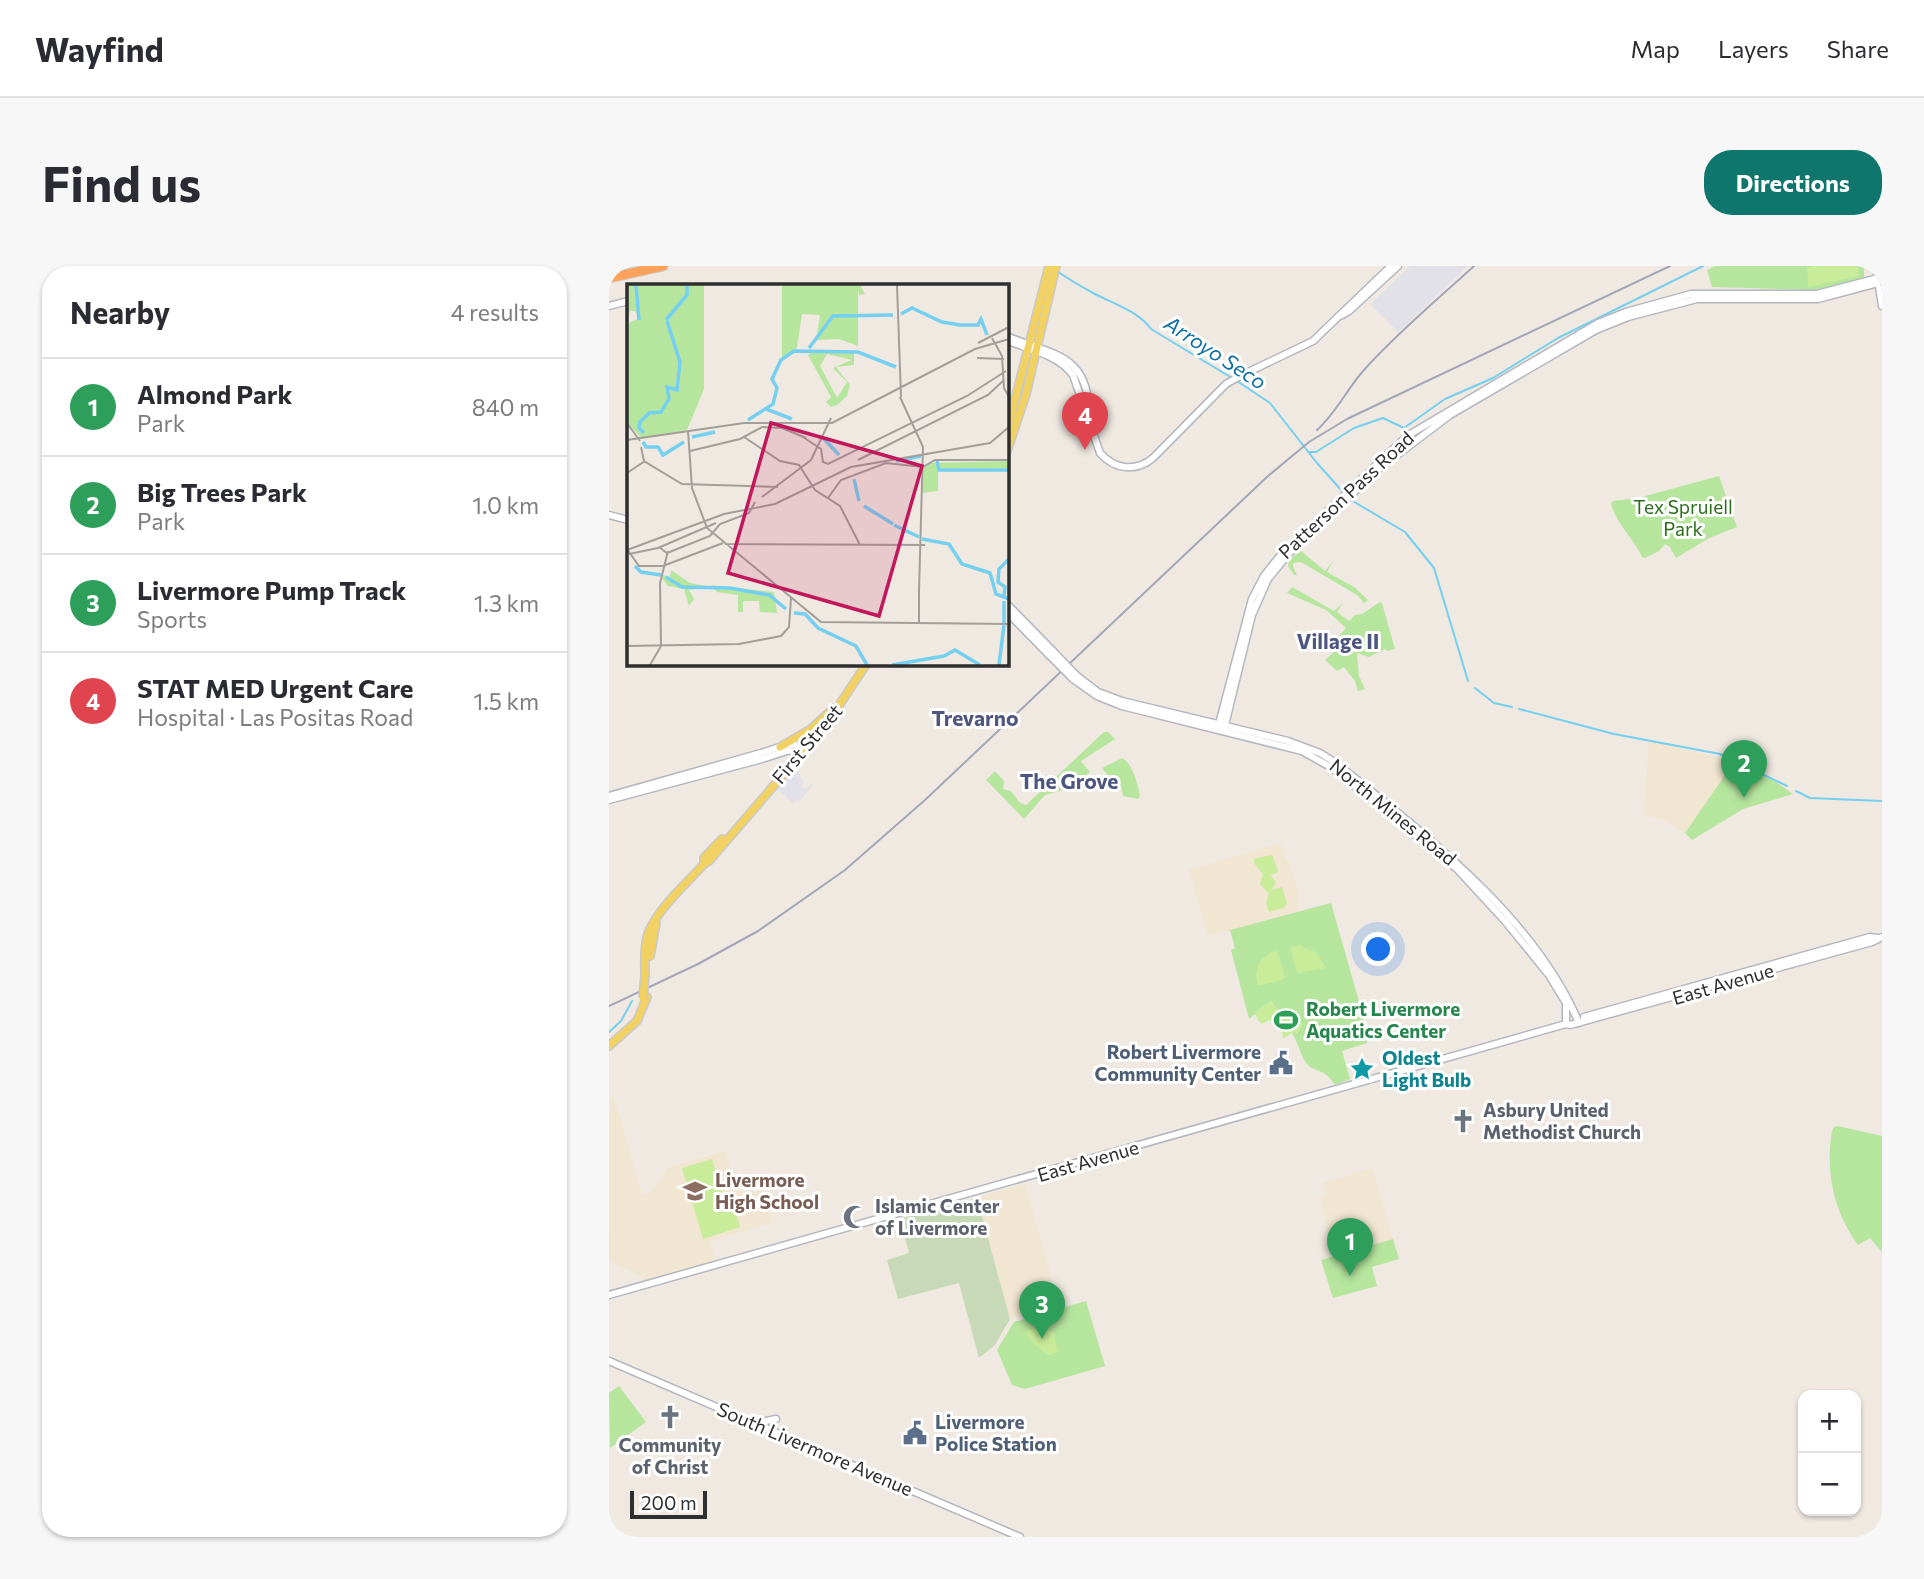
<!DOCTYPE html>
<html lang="en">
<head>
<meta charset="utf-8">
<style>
	:root { --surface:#fff; --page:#f7f7f7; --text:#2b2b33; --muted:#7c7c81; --line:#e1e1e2; --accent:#0f766e }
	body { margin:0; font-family:Commissioner,sans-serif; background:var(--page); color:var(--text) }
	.controls { position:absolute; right:21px; bottom:21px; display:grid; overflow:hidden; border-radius:14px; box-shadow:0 2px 5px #0004 }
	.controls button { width:63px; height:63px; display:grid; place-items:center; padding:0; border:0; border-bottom:2px solid var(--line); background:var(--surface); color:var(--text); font:35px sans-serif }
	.scale { position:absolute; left:21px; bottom:18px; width:77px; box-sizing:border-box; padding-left:7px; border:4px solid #2e2e2e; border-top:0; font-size:19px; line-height:24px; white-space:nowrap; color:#2e2e2e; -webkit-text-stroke:5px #fff; paint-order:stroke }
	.you { position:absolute; left:770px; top:684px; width:24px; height:24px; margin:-18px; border:5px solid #fff; border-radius:50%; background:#1a73e8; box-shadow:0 0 0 10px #1a73e833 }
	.badge { display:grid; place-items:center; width:46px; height:46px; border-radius:50%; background:var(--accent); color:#fff; font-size:23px; font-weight:700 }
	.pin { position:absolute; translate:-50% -58px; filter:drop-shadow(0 2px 4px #0008) }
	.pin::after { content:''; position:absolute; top:37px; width:24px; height:21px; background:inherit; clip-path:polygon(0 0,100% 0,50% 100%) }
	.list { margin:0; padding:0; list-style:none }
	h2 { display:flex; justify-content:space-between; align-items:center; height:91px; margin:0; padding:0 28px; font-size:30px }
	h2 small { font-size:23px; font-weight:400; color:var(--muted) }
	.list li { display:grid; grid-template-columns:46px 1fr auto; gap:21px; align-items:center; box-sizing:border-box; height:98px; padding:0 28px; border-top:2px solid var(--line) }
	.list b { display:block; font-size:26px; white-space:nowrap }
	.list p { margin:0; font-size:23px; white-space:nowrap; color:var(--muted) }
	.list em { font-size:23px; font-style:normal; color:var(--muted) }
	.map { position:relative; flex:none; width:1273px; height:1271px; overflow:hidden; border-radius:28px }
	header { display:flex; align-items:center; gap:42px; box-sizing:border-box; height:98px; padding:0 35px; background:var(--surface); border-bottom:2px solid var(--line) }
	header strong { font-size:33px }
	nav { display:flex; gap:38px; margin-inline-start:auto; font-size:24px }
	.intro { display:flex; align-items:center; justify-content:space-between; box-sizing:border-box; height:168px; padding:0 42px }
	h1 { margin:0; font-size:49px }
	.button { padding:18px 32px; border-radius:28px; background:var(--accent); color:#fff; font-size:24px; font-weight:700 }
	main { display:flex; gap:42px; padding:0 42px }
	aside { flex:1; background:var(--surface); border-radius:28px; box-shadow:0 2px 5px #0004 }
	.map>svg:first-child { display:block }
</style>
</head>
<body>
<header>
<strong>Wayfind</strong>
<nav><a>Map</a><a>Layers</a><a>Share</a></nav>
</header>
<div class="intro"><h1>Find us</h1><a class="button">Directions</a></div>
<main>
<aside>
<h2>Nearby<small>4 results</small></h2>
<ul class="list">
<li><span class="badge" style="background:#2e9e5b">1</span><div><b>Almond Park</b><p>Park</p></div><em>840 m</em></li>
<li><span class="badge" style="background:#2e9e5b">2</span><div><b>Big Trees Park</b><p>Park</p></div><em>1.0 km</em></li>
<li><span class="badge" style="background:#2e9e5b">3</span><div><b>Livermore Pump Track</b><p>Sports</p></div><em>1.3 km</em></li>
<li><span class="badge" style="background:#e0444e">4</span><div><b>STAT MED Urgent Care</b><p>Hospital · Las Positas Road</p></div><em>1.5 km</em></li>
</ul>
</aside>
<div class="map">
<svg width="1273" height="1271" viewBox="0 0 1273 1271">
	<rect width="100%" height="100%" fill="#efe9e1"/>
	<g fill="#e3e1e8">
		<path d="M 801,0 L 859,0 L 789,66 L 761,38 Z"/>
		<path d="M 184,501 L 192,509 L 191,511 L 195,516 L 192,520 L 196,524 L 202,518 L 204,519 L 190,536 L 187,534 L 184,537 L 167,522 Z"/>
	</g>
	<g fill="#f0e6d1">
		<path d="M 1040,475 L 1123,495 L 1112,515 L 1076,567 L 1055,554 L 1035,549 Z"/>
		<path d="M 671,577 L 677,593 L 680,596 L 688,622 L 690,645 L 599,670 L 580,604 Z"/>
		<path d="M 1,831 L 4,833 L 11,851 L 33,929 L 39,928 L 50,916 L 58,902 L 116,885 L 125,915 L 130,924 L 140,928 L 154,924 L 163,957 L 101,975 L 106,995 L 38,1018 L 34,1011 L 0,995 Z"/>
		<path d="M 763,902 L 784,973 L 727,990 L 724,979 L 721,980 L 715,959 L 718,957 L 711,932 L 718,929 L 714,917 Z"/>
		<path d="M 416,918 L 450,1039 L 401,1053 L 368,932 Z"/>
	</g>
	<g fill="#b6e59e">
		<path d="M 1106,0 L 1255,0 L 1255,12 L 1215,23 L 1200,24 L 1103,21 L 1098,4 Z"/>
		<path d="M 1110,210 L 1128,261 L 1100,272 L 1067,292 L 1061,281 L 1056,278 L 1050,285 L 1036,292 L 1033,291 C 1025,273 1005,255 1002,237 L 1004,235 L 1029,232 Z"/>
		<path d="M 692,285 L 716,305 L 724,295 L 718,306 L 745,321 L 759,334 L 755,337 L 748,329 L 692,296 L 684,297 L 684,301 L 688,309 L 685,309 L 679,300 L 680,293 Z"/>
		<path d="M 683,321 L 725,345 L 734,337 L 728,346 L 740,355 L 746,349 L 753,348 L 771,336 L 773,337 L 786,383 L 778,385 L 776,383 L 760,391 L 748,387 L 750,410 L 756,423 L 749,425 L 746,415 L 735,401 L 728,405 L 716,394 L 729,382 L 730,370 L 737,362 L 717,344 L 678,327 Z"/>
		<path d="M 495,466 L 499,466 L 506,473 L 472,495 L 481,506 L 463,521 L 436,529 L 415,553 L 377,514 L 386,505 L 395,515 L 394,523 L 402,525 L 411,537 L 417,539 Z"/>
		<path d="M 513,492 C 524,498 528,517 531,529 L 529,533 L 514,530 L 512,520 L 506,518 L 493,502 Z"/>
		<path d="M 1123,495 L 1167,516 L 1184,528 L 1134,543 L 1083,574 L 1076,567 L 1112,515 Z"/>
		<path d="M 722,637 L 755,753 L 758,777 L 733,785 L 741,813 L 726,819 C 715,801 705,807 698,798 C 691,789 689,776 683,767 L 685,765 L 688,768 L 692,759 L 683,744 L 676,749 L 672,743 L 669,745 L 662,735 L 640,753 L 622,684 L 626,682 L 621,664 Z"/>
		<path d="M 1229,860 L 1273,870 L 1273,986 L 1261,972 L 1249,979 C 1225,946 1216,906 1223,865 L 1225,861 Z"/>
		<path d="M 784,973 L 790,993 L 763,1001 L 768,1020 L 724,1032 L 712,994 Z"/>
		<path d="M 477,1035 L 496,1100 L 416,1123 L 403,1119 L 388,1084 L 405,1056 Z"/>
		<path d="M 10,1120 L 37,1156 L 1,1182 L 0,1127 Z"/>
	</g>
	<path fill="#c8d9b8" d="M 368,932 L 401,1053 L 386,1079 L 370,1092 L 350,1017 L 289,1033 L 278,994 L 300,987 L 291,953 Z"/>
	<g fill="#c9ec9a">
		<path d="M 1205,0 L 1249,0 L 1250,10 L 1199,21 L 1198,2 Z"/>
		<path d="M 661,589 L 664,590 L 669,606 L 661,609 L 667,616 L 663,624 L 673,621 L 678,637 L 676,641 L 660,646 L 657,637 L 660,628 L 651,618 L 654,608 L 645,597 L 645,593 Z"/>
		<path d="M 691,679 L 708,687 L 717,702 L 688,707 L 681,681 Z"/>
		<path d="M 668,684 L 676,711 L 673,714 L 649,720 C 644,703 651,690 668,684 Z"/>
		<path d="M 662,735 L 673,751 L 683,744 L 688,745 L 692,759 L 688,768 L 685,765 L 674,773 L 673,765 L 675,763 L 671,757 L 666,760 L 661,754 L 652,758 L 645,747 Z"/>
		<path d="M 103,893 L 114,927 L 124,939 L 131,961 L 94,973 L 73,902 Z"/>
		<path d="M 430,1059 L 444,1066 L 449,1086 L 439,1089 L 426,1079 L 416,1066 Z"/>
	</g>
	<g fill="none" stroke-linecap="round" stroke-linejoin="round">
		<g stroke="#75cff0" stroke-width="2">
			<path d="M 448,5 C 459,13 473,21 486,28 C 505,38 529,45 542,63 L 623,112"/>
			<path d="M 628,115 L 661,137 L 708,197 L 733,225"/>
			<path d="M 699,186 L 707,186 L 745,162 L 774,152 L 795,162 L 836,133 L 884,112 L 949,72 L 1094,0"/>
			<path d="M 742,234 L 796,266 L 825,302 L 859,415"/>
			<path d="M 866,422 L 885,437 L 903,441"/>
			<path d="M 910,443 L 1005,468 L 1111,488 L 1178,520"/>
			<path d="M 1187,525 L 1201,532 L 1273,535"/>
			<path d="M 0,766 L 12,755 L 23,735"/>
		</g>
		<g stroke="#b4b7c1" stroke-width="9">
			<g id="secondary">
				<path d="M 1267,0 L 1273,40"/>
				<path d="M 0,40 L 19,35"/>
				<path d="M 733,49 L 740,45 L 789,0"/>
				<path d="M 397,70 C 443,89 481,87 480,151"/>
				<path d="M 397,74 C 421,84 448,88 464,109 L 491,187 C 506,204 527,206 544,192 L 617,118 L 631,110 L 704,75 L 782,0"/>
				<path d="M 0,249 L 19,254"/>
				<path d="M 397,337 L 444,385"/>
				<path d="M 397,345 L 440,389"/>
				<path d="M 467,409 L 489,426 L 513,435 L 679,475 L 711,487 L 727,497 C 815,568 925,650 970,757"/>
				<path d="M 464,413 L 488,430 L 513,440 L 693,485 L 723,502 L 848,603 L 896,655 L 940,709 L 957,737"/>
				<path d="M 613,464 L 610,458 L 643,333 L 655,310 L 670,291 L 798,170 L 989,57 L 1017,46 L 1082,28 L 1208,28 L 1273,11"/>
				<path d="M 613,464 L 616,459 L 643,349 L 659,313 L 681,286 L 771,202 L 841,149 L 987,64 L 1019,51 L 1088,33 L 1209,33 L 1273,16"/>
				<path d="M 0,530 L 152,487 L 180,478 L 185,478 L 194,485"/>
				<path d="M 0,534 L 153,493 L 181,484 L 189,490"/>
				<path d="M 975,751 L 1261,671 L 1268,672"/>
				<path d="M 957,758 L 957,738"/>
				<path d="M 0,1029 L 957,758 L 961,759 C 1062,731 1162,704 1263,676 L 1273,671"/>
				<path d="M 0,1095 L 411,1271"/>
				<path d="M 147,1157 L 167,1153"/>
			</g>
		</g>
		<g stroke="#c9c9c9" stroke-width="10">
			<g id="primary">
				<path d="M 397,169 L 440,0"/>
				<path d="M 397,188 L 417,128 L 447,0"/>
				<path d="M 171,481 L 202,463 L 225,442"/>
				<path d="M 95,598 L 95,592 L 113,573"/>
				<path d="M 41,690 L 47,657"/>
				<path d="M 36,709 C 36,697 35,684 38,671 C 45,646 77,618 95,598 L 100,595 L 217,459 L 258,397"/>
				<path d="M 0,780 L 28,755 L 38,731"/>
			</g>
		</g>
		<g stroke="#c9c9c9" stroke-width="11">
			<g id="highway">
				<path d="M 0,2 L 9,0"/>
				<path d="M 0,12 L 54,0"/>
			</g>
		</g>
		<use href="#secondary" stroke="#fff" stroke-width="6"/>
		<use href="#primary" stroke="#f2d163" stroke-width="7"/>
		<use href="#highway" stroke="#ffa35c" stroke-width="9"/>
		<g stroke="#a3a6b8" stroke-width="2">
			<path d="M 708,164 C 727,147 738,123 755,104 C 788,67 828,34 865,0"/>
			<path d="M 0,740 L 89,698 L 149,665 L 236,604 L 316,534 L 659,210 L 700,176 L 738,153 L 1061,0"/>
		</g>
		<g stroke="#b4b7c1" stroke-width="9" stroke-linecap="butt">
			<g id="secondary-bridge">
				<path d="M 444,385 L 467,409"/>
				<path d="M 440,389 L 464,413"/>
			</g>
		</g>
		<g stroke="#c9c9c9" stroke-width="10" stroke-linecap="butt">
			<path id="primary-bridge" d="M 34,732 L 36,709"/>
		</g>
		<use href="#secondary-bridge" stroke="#fff" stroke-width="6"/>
		<use href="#primary-bridge" stroke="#f2d163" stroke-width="7"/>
	</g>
	<defs>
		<g id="stadium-bare" transform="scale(1.89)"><path d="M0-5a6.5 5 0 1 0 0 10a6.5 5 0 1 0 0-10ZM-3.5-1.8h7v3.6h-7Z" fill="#2e9e5b" stroke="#fff" stroke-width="2.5" paint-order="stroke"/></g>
		<g id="civic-bare" transform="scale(1.89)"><path d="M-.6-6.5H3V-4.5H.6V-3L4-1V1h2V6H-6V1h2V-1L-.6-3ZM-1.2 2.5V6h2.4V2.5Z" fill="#5c6f8a" stroke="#fff" stroke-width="2.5" paint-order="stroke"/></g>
		<g id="sight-bare" transform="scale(1.89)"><path d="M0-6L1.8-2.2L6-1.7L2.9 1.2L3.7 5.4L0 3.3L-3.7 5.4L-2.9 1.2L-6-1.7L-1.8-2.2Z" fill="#0f9aa8" stroke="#fff" stroke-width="2.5" paint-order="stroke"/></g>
		<g id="church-bare" transform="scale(1.89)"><path d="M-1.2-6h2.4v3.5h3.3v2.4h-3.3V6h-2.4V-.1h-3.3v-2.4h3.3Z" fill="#6b7280" stroke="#fff" stroke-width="2.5" paint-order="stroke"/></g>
		<g id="school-bare" transform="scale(1.89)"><path d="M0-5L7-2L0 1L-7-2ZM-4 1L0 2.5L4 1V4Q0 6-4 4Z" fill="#8d6e63" stroke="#fff" stroke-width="2.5" paint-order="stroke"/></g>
		<g id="mosque-bare" transform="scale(1.89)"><path d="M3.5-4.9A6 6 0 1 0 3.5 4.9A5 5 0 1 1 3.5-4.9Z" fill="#6b7280" stroke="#fff" stroke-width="2.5" paint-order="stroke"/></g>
	</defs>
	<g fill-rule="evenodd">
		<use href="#stadium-bare" x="677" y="754"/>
		<use href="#civic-bare" x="672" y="797"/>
		<use href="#sight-bare" x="753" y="803"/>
		<use href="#church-bare" x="854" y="855"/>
		<use href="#school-bare" x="86" y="925"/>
		<use href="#mosque-bare" x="246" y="951"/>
		<use href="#church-bare" x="61" y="1151"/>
		<use href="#civic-bare" x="306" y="1167"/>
	</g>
	<g text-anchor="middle" stroke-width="6" stroke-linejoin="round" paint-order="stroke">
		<g font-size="19" fill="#2e2e2e" stroke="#fff">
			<text transform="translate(737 229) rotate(-43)" y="7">Patterson Pass Road</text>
			<text transform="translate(198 478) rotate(-50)" y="7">First Street</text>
			<text transform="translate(784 546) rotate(39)" y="7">North Mines Road</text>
			<text transform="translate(1114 718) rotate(-16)" y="7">East Avenue</text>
			<text transform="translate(479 895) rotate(-16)" y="7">East Avenue</text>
			<text transform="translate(206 1183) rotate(23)" y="7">South Livermore Avenue</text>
		</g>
		<g font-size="19" fill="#2c6e1b" stroke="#fff">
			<text x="1074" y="248">Tex Spruiell<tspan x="1074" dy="22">Park</tspan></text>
		</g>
		<g font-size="19" font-weight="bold" fill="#27864d" stroke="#fff" text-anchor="start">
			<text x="697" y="750">Robert Livermore<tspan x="697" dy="22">Aquatics Center</tspan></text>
		</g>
		<g font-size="19" font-weight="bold" fill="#4e5e75" stroke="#fff" text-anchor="end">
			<text x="652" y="793">Robert Livermore<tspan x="652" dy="22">Community Center</tspan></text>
			<text x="326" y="1163" text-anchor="start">Livermore<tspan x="326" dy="22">Police Station</tspan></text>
		</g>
		<g font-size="19" font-weight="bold" fill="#0d838f" stroke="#fff" text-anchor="start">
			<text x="773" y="799">Oldest<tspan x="773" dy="22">Light Bulb</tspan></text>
		</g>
		<g font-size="19" font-weight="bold" fill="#5b616d" stroke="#fff" text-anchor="start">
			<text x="874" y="851">Asbury United<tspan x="874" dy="22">Methodist Church</tspan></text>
			<text x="266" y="947">Islamic Center<tspan x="266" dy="22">of Livermore</tspan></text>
			<text x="61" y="1186" text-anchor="middle">Community<tspan x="61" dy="22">of Christ</tspan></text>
		</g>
		<g font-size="19" font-weight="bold" fill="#785e54" stroke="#fff" text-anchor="start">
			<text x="106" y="921">Livermore<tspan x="106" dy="22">High School</tspan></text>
		</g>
		<g font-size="21" font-style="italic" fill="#0d6fa3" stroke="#fff">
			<text transform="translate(606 87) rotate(33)" y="7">Arroyo Seco</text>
		</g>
		<g font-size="21" font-weight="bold" fill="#4d5680" stroke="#fff">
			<text x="729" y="383">Village II</text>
			<text x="366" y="460">Trevarno</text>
			<text x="460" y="523">The Grove</text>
		</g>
	</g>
	<g transform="translate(18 18)">
		<rect width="382" height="382" fill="#efe9e1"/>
		<path d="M 0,1 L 77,1 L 77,105 L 60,146 L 14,154 L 0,138 L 0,40 L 12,34 L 8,27 L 3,27 L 0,38 ZM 155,1 L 233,1 L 238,10 L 232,11 L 231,5 L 231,62 L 212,55 L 189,56 L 193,31 L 175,30 L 170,64 L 155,74 ZM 186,67 L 227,69 L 227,81 L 209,83 L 223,101 L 220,112 L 210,121 L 204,123 L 199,118 L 204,113 L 181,71 ZM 200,70 L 225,76 L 206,84 L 220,98 L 210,114 L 193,82 ZM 381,177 L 381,184 L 311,185 L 311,207 L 295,209 L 295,185 L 304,179 ZM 44,286 L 63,299 L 84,303 L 62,306 L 67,315 L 62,322 L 57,305 L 41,302 L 35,294 L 36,291 L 43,293 ZM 84,301 L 147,308 L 150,329 L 133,328 L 132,317 L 116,317 L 116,328 L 111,328 L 111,311 L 90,308 Z" fill="#b6e59e" fill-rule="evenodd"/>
		<path fill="none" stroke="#75cff0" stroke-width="3.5" d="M 9,1 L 12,36M 274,30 L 285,24 L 315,38 L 333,41 L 351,41 L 354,35 L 360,51M 39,36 L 60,11 L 60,1M 182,64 L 206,32 L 266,31M 139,125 L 165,135M 121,136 L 146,120 L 150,104 L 145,95 L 154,76 L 167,67 L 231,68 L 269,83M 17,149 L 12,144 L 13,138 L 22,129 L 34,128 L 42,115 L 40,103 L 50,106 L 53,78 L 40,37M 65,153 L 88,148M 197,155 L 212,171M 16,158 L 19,163 L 31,163 L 36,171 L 57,158M 269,177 L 294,172M 310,177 L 312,186 L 382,186M 227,195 L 232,217M 237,222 L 266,240M 267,241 L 292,253M 295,255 L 322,260 L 335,280 L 363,289 L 369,310 L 382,315M 8,282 L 14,288 L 34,291M 39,293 L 55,303 L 103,304 L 142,311 L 159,325M 377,312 L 378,303 L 371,298 L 372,285 L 382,275M 167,329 L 178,330 L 191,344 L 229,362 L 240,381M 377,339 L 377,317M 265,381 L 317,372 L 328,366 L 353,381M 372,381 L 377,341"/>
		<path fill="none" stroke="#a29e99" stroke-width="2" d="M 270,1 L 274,113M 365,54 L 375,72 L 377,104 L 382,113M 351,59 L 382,43M 350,74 L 377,75M 273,113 L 296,163 L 292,307M 0,139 L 13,157M 61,147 L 65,204 L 80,244 L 194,338 L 382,340M 117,153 L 153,177 L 172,181 L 188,206 L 213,222 L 233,261M 176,153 L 194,165 L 196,178 L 201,180 L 340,112 L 379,87M 0,156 L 117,139 L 205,139 L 348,65 L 382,55M 14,163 L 17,177 L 55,200 L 151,203M 63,167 L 113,155 L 135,143 L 155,144 L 179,154M 231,176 L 361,111 L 377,96M 0,189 L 18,177M 135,213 L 184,176 L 204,134M 201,214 L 214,196 L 259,179 L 296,183 L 308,176 L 382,176M 98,260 L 298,261M 32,263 L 40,269 L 83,252 L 93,240 L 122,229 L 128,218M 0,265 L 12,282 L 36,282 L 96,259M 0,266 L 97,230 L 148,220 L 224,183 L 363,159 L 382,143M 2,270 L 31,264 L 89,239M 292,305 L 292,339M 0,362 L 112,360 L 154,352 L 162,343 L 164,314M 23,381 L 34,362 L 33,299 L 41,267"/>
		<path fill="#c2185b" fill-opacity="0.15" stroke="#c2185b" stroke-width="3.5" d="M 144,139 L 295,182 L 252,332 L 101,289 Z"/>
		<rect width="382" height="382" fill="none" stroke="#2e2e2e" stroke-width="3.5"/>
	</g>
</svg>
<div class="controls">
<button>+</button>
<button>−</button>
</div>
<div class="scale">200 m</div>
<div class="you"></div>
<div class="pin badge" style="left:741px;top:1010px;background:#2e9e5b">1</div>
<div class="pin badge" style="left:1135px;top:532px;background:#2e9e5b">2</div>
<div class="pin badge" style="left:433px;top:1073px;background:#2e9e5b">3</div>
<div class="pin badge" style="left:476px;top:184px;background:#e0444e">4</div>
</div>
</main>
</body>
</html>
